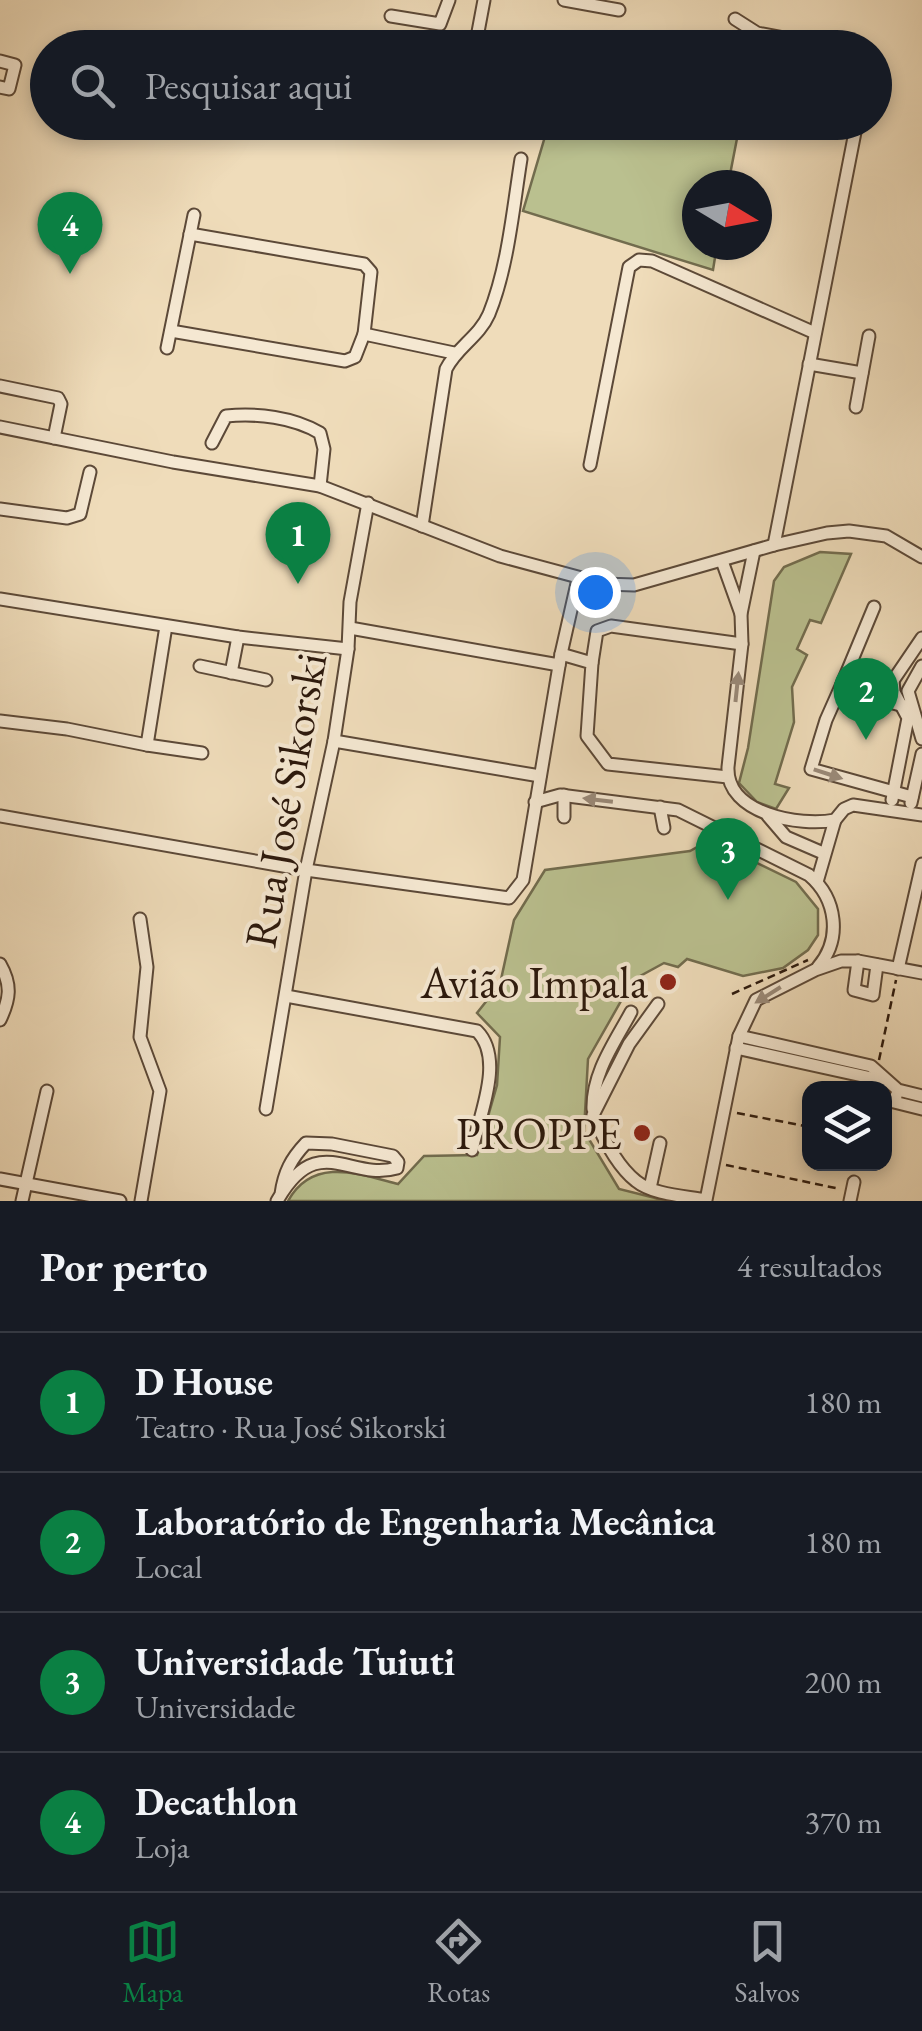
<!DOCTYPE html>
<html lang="pt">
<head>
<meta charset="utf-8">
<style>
	:root { --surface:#171b24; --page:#20242c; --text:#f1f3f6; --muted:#9ea1a6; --line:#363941; --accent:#0b8043 }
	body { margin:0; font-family:"EB Garamond",serif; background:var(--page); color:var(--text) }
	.controls { position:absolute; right:30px; bottom:30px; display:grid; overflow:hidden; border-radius:20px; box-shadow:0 5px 15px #0003 }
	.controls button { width:90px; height:90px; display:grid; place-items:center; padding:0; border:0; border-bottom:2px solid var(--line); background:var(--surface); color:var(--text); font:50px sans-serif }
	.compass { position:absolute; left:682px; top:170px; width:90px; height:90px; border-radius:50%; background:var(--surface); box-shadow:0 5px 15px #0003; rotate:100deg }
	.you { position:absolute; left:595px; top:592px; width:35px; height:35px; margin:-25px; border:8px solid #fff; border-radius:50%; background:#1a73e8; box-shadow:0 0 0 15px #1a73e833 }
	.badge { display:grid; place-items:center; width:65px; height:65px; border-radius:50%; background:var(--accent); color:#fff; font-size:32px; font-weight:700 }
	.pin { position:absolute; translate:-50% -82px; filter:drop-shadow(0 2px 5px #0008) }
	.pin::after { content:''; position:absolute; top:52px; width:35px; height:30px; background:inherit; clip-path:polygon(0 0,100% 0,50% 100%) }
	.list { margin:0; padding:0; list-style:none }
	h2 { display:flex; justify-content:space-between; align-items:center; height:130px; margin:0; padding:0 40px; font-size:42px }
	h2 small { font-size:32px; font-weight:400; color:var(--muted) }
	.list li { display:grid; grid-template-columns:65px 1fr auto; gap:30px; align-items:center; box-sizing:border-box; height:140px; padding:0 40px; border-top:2px solid var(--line) }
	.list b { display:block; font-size:38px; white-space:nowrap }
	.list p { margin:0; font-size:32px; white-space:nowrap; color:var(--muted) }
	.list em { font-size:32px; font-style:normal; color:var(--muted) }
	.icon { flex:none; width:55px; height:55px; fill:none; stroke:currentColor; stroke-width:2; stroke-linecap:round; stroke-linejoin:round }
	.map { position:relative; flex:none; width:922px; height:1201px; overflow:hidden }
	.search { position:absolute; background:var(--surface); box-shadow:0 5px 15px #0003; left:30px; right:30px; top:30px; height:110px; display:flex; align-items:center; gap:25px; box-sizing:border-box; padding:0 35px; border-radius:55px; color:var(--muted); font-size:38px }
	.sheet { height:690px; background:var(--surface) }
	nav { display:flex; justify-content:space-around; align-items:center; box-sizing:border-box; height:140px; border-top:2px solid var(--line); background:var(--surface); font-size:28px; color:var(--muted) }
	nav a { display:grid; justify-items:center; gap:5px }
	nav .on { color:var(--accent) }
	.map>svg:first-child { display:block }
</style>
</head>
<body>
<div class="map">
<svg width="922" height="1201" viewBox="0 0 922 1201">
	<rect width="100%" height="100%" fill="#efdcba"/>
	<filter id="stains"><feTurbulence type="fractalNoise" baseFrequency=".002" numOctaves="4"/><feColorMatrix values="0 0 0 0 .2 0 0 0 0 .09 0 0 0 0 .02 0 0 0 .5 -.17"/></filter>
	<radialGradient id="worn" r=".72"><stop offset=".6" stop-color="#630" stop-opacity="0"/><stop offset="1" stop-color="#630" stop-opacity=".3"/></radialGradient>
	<g fill="#bac08f" stroke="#726c4e" stroke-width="2.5">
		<path d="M 636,32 L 716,47 L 632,47 Z"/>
		<path d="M 549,123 L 740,123 L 728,185 L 697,185 L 697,245 L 717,245 L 713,270 L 523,211 Z"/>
		<path d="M 820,552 L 851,554 L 821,623 L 810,620 L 797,649 L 807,655 L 792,687 L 794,722 L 775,784 L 789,788 L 776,809 L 757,802 L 739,783 L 748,748 L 774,581 L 784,567 Z"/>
		<path d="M 710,840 L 796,882 L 818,909 L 818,935 L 808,950 L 783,968 L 743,976 L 687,959 L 678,967 L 664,963 L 633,980 L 588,1059 L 584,1131 L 619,1189 L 667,1201 L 288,1201 C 313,1156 359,1174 398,1184 L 424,1156 L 477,1155 L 497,1085 L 500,1037 L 477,1013 L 500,984 L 514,920 L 545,870 L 690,851 Z"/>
	</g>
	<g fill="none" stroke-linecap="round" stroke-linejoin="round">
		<g stroke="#5c4938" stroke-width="15">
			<g id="minor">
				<path d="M 564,0 L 619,10"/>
				<path d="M 391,16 L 440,24 L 449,0"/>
				<path d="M 735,19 L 757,33 L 838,48"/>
				<path d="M 475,48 L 484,0"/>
				<path d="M 0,61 L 15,65 L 9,89 L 0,87"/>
				<path d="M 190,234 L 364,264 L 371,272 L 364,334"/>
				<path d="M 171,331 L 345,361 L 355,357 L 364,334 L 454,353"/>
				<path d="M 167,348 L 194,215"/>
				<path d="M 809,364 L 862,373"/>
				<path d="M 0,386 L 58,398 L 61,404 L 54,438"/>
				<path d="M 856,407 L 869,336"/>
				<path d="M 0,427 L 173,462 L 320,486 L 500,556 L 604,584 L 634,585 L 774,545 L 827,533 L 849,531 L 886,536 L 922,557"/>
				<path d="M 212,443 L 226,416 C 257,413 293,417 320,433 L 324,449 L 320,486"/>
				<path d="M 590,465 L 629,267 L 639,260 L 652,261 L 815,333"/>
				<path d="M 0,509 L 67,518 L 80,514 L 90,472"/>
				<path d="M 422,526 L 446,369 C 457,347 479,337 489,314 C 508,267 513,209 521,159"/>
				<path d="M 774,545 L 857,122"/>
				<path d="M 754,551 L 741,614 L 742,644 L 728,767 C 726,814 800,827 835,820 L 844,809 L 853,805 L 922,815"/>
				<path d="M 722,561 L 741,614"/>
				<path d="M 0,599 L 238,637 L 348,649"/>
				<path d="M 350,628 L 559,665"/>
				<path d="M 561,654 L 592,663 L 587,736 L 608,764 L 728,777"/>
				<path d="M 592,663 L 597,631 L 611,626 L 742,644"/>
				<path d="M 200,666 L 266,680"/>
				<path d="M 922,666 L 908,691 L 922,739"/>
				<path d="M 231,673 L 238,637"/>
				<path d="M 842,684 L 874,607"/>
				<path d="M 876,697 L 888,688 L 922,638"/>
				<path d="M 904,706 L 864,695 L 842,684 L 826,720 L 811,769 L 912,797"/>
				<path d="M 0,721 L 67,729 L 147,745 L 166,626"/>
				<path d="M 334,741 L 540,776"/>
				<path d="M 147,745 L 202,753"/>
				<path d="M 892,800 L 908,718 L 894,692 L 893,680"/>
				<path d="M 535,802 L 560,795 L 678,810 L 809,875 C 837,899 842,939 818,967"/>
				<path d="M 911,803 L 922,754"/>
				<path d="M 660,807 L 664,828"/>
				<path d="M 0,816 L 306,870 L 509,898 L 523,880 L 561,654 L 578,579"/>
				<path d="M 768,816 L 786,837 L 823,853"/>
				<path d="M 564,817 L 564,795"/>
				<path d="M 817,882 L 835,820"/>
				<path d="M 140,919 L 147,967 L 140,1037 L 160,1091 L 141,1201"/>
				<path d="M 858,961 L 854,990 L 873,995 L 877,965"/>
				<path d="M 0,964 C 12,985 10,999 0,1020"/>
				<path d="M 898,969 L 922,864"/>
				<path d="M 286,996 L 477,1031 C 505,1059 479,1116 472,1150"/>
				<path d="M 658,1004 L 629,1044 L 593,1115 C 602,1136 618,1167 636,1181 C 653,1195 686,1196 706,1200 L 739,1036 L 756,1000 L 815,970 L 841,961 L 858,961 L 922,973"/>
				<path d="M 739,1036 L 871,1066 L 898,1090 L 922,1096"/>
				<path d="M 736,1048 L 876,1079 L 881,1085"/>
				<path d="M 896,1096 L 894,1102 L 922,1109"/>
				<path d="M 266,1109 L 306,870 L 334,741 L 348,649 L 350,602 L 368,503"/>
				<path d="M 593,1109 C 592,1073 615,1042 631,1012"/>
				<path d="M 0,1179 L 120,1201"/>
				<path d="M 650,1188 L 660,1143"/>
				<path d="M 22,1201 L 47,1091"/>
				<path d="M 277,1201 C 318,1129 349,1182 397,1168 L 398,1162 L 393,1156 L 332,1144 L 306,1143 C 291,1159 284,1172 281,1194"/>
				<path d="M 850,1201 L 854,1182"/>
			</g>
		</g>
		<g stroke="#2b180c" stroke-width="2.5" stroke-dasharray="8 5" stroke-linecap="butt">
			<path d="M 732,994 L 808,960"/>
			<path d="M 879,1060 L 896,980"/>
			<path d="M 737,1113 L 810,1127"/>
			<path d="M 726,1165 L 840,1189"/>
		</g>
		<use href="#minor" stroke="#f5e8d2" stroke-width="11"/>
	</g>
	<defs><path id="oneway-solid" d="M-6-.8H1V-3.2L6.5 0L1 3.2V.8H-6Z" transform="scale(2.5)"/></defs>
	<g fill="#9a8a79">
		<use href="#oneway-solid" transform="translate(737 687) rotate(-84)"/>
		<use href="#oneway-solid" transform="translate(828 774) rotate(18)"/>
		<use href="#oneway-solid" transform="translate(598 800) rotate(-173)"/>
		<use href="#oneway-solid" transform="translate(768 995) rotate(148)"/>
	</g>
	<g fill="#8f2418" stroke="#f5e8d2" stroke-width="4">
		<circle cx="668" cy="982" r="10"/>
		<circle cx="642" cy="1133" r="10"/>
	</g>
	<g text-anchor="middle" stroke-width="8" stroke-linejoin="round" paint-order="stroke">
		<g font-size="45" fill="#2b180c" stroke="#f5e8d2">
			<text transform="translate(285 800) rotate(-80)" y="16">Rua José Sikorski</text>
		</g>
		<g font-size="45" fill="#2b180c" stroke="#f5e8d2" text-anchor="end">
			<text x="648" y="998">Avião Impala</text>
			<text x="622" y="1149">PROPPE</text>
		</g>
	</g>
	<rect width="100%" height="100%" filter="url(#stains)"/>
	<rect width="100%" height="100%" fill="url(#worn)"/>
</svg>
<div class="controls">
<button><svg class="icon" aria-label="layers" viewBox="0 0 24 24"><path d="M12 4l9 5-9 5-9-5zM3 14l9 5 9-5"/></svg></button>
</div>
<svg class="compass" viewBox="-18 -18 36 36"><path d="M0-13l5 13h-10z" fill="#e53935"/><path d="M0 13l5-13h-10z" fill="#9ea1a6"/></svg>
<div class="you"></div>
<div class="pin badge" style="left:298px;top:584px">1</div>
<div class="pin badge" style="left:866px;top:740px">2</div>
<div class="pin badge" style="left:728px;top:900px">3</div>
<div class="pin badge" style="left:70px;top:274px">4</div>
<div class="search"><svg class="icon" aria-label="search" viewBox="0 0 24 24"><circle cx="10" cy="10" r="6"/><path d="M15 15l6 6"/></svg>Pesquisar aqui</div>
</div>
<section class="sheet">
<h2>Por perto<small>4 resultados</small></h2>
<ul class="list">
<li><span class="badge">1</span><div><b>D House</b><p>Teatro · Rua José Sikorski</p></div><em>180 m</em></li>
<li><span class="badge">2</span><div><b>Laboratório de Engenharia Mecânica</b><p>Local</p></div><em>180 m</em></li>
<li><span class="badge">3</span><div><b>Universidade Tuiuti</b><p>Universidade</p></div><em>200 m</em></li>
<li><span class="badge">4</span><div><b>Decathlon</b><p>Loja</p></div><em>370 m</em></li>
</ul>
</section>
<nav>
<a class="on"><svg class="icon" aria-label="map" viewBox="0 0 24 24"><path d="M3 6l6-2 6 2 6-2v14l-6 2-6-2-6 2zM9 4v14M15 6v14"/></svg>Mapa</a>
<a><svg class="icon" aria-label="directions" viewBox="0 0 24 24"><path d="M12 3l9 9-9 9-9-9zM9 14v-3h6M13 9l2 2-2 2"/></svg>Rotas</a>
<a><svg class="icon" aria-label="saved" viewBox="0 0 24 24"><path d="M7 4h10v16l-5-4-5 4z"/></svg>Salvos</a>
</nav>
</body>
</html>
